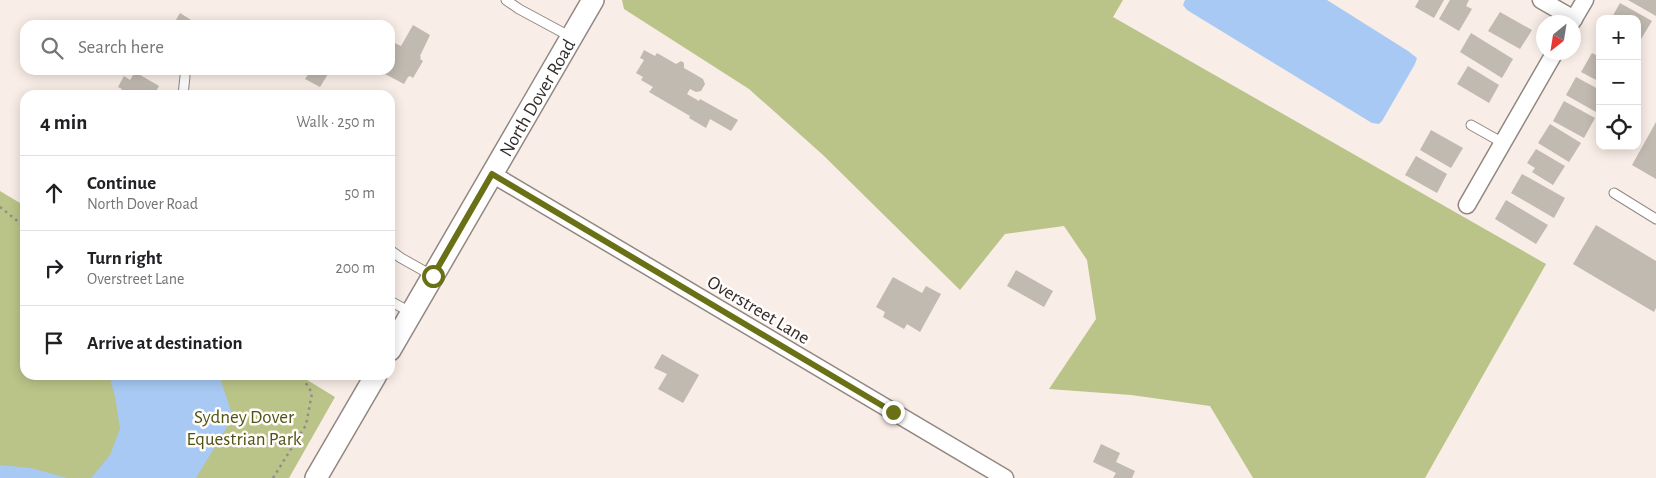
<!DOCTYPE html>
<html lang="en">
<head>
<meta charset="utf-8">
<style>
	:root { --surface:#fff; --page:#f6f6f6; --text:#202124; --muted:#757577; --line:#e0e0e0 }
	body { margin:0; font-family:"Alegreya Sans",sans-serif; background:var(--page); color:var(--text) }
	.controls { position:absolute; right:15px; top:15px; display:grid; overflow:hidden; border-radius:10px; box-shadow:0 2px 12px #0003 }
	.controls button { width:45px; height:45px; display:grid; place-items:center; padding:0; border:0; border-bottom:1px solid var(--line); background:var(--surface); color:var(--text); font:25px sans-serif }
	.compass { position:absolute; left:1536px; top:15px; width:45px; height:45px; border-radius:50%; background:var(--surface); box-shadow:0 2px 12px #0003; rotate:210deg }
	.stop { position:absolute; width:15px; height:15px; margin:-11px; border:4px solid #6a7016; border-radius:50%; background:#fff }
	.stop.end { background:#6a7016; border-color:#fff; box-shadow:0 1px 5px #0008 }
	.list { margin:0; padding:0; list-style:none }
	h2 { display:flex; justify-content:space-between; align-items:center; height:65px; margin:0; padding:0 20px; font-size:21px }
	h2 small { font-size:16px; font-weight:400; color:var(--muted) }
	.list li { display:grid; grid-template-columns:32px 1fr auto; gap:15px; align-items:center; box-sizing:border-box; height:75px; padding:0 20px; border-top:1px solid var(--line) }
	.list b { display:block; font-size:19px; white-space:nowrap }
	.list p { margin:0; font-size:16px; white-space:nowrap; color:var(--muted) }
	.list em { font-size:16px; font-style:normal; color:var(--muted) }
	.icon { flex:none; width:28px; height:28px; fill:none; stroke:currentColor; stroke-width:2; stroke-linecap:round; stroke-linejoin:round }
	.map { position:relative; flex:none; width:1656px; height:478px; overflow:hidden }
	.search { position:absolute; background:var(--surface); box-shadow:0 2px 12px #0003; left:20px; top:20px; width:375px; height:55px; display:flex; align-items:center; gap:12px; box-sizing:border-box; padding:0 18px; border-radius:15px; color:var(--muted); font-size:19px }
	.panel { position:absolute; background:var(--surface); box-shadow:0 2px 12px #0003; left:20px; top:90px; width:375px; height:290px; border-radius:15px }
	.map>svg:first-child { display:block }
</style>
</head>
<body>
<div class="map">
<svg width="1656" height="478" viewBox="0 0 1656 478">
	<rect width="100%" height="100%" fill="#f9ede7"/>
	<g fill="#bac488">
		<path d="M 622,0 L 1123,0 L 1113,17 L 1546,264 L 1425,478 L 1253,478 L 1210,406 L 1131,395 L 1049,389 L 1096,319 L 1087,260 L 1064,226 L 1005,234 L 960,290 L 823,155 L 749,89 L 624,9 Z"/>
		<path d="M 0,191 L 25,206 L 25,375 L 299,375 L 335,397 L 289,478 L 0,478 Z"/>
	</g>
	<g fill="#a7c9f3">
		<path d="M 1185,0 L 1327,0 L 1408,51 L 1417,58 L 1415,64 L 1382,121 L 1379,124 L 1372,123 L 1187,10 L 1183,5 Z"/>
		<path d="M 109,375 L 219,375 L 233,417 L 196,478 L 91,478 L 110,455 L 120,429 L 115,396 Z"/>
		<path d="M 0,465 L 31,468 L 67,478 L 0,478 Z"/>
	</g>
	<g fill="#c0bab0">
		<path d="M 1419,0 L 1444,0 L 1434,18 L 1415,7 Z"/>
		<path d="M 1450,0 L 1469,0 L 1466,6 L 1472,9 L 1459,31 L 1439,19 Z"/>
		<path d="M 1628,0 L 1656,0 L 1656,16 Z"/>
		<path d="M 1620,3 L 1652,21 L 1641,39 L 1637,37 L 1637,19 L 1611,19 Z"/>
		<path d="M 1500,12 L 1532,30 L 1520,49 L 1488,31 Z"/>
		<path d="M 180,13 L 199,25 L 173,25 Z"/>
		<path d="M 413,25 L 430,35 L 420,56 L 421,57 L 420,59 L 423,61 L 413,78 L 410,76 L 408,77 L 404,84 L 385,74 L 387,70 L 390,70 L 390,66 L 395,57 L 390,54 L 390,52 L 395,43 L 401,46 Z"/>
		<path d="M 1471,33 L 1513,59 L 1502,78 L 1460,52 Z"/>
		<path d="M 644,50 L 655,56 L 657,53 L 676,64 L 681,61 L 684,63 L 684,68 L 703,79 L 705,84 L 701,91 L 696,92 L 690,89 L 687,94 L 699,101 L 700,99 L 738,120 L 731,131 L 710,119 L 706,128 L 689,118 L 690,116 L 649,92 L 653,87 L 641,80 L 643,77 L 636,73 L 644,60 L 640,58 Z"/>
		<path d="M 1592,53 L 1600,57 L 1600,82 L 1581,72 Z"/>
		<path d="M 1468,66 L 1499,85 L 1489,103 L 1457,84 Z"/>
		<path d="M 311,70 L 322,70 L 328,74 L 320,87 L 305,79 Z"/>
		<path d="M 135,72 L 159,86 L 154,95 L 118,95 L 122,89 L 118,87 L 124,76 L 130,80 Z"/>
		<path d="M 1576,77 L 1600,90 L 1600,106 L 1596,112 L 1566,95 Z"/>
		<path d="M 1564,101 L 1595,118 L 1584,138 L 1553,121 Z"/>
		<path d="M 1656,122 L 1656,179 L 1632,165 Z"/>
		<path d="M 1550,124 L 1581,143 L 1569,162 L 1538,143 Z"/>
		<path d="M 1431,130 L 1463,148 L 1451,168 L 1420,150 Z"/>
		<path d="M 1536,149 L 1565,166 L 1553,185 L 1532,172 L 1535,168 L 1527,163 Z"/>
		<path d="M 1416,156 L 1447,174 L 1437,193 L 1405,175 Z"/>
		<path d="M 1522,174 L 1565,198 L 1554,218 L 1511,193 Z"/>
		<path d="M 1506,200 L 1548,225 L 1536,244 L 1495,219 Z"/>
		<path d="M 1596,225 L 1656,261 L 1656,308 L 1654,312 L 1573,264 Z"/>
		<path d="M 1016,270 L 1053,291 L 1044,307 L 1007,286 Z"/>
		<path d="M 893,277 L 922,293 L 926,286 L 941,294 L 920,332 L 907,324 L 904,329 L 883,317 L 885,312 L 876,307 Z"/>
		<path d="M 662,354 L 699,375 L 683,403 L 658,389 L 667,374 L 654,368 Z"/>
		<path d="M 1101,444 L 1120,453 L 1116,462 L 1135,471 L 1132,478 L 1113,478 L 1116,473 L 1093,462 Z"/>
	</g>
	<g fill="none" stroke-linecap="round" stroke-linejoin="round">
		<g stroke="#928782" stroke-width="11">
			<g id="service">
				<path d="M 506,0 L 519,9 L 571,37"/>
				<path d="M 183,95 L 185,76"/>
				<path d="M 1471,125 L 1503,143"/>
				<path d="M 1614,193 L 1656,219"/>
				<path d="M 390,250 L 401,258 L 433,276"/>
				<path d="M 390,301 L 412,313"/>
			</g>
		</g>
		<g stroke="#928782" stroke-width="19">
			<g id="minor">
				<path d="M 1541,0 L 1574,19"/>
				<path d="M 1572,22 L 1585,0"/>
				<path d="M 492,174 L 1005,478"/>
				<path d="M 1467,205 L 1555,52"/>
			</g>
		</g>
		<g stroke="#928782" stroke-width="24">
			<g id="tertiary">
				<path id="s1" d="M 390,350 L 593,0"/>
				<path d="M 316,478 L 376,375"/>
			</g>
		</g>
		<g stroke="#948c88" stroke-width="2.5" stroke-dasharray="2.5 4" stroke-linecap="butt">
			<path d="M 0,207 L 25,227"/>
			<path d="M 273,478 L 306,425 L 312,393 L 301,375"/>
		</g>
		<use href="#service" stroke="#fff" stroke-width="9"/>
		<use href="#minor" stroke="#fff" stroke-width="16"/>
		<use href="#tertiary" stroke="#fff" stroke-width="21"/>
	</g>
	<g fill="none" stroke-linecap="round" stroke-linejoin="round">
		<path stroke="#6a7016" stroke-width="6" d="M 433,276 L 492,174 L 893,412"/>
	</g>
	<g text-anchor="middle" stroke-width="5" stroke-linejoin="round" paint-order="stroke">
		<g font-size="19" fill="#302b29" stroke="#fffcfb">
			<text dy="7" stroke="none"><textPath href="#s1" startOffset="292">North Dover Road</textPath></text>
			<text transform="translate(759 309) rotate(31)" y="7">Overstreet Lane</text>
		</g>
		<g font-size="19" fill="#4d5513" stroke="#fffcfb">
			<text x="244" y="423">Sydney Dover<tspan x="244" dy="22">Equestrian Park</tspan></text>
		</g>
	</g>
</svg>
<div class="controls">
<button>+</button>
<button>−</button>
<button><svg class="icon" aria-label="locate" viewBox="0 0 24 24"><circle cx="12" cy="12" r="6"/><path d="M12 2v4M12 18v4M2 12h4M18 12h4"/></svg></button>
</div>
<svg class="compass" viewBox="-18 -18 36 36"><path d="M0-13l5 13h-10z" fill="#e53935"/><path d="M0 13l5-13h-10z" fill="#757577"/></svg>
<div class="stop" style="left:433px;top:276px"></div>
<div class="stop end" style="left:893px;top:412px"></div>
<div class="search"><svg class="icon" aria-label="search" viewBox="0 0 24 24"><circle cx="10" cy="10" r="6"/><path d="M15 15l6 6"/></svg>Search here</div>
<section class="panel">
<h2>4 min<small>Walk · 250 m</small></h2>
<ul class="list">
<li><svg class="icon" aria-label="ahead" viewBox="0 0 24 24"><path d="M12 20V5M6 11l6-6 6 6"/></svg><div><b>Continue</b><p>North Dover Road</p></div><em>50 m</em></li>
<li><svg class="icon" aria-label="right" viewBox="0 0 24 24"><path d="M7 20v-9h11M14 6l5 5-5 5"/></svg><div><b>Turn right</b><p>Overstreet Lane</p></div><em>200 m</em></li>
<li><svg class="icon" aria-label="arrive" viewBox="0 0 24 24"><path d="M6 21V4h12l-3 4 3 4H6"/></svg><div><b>Arrive at destination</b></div></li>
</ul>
</section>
</div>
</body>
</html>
